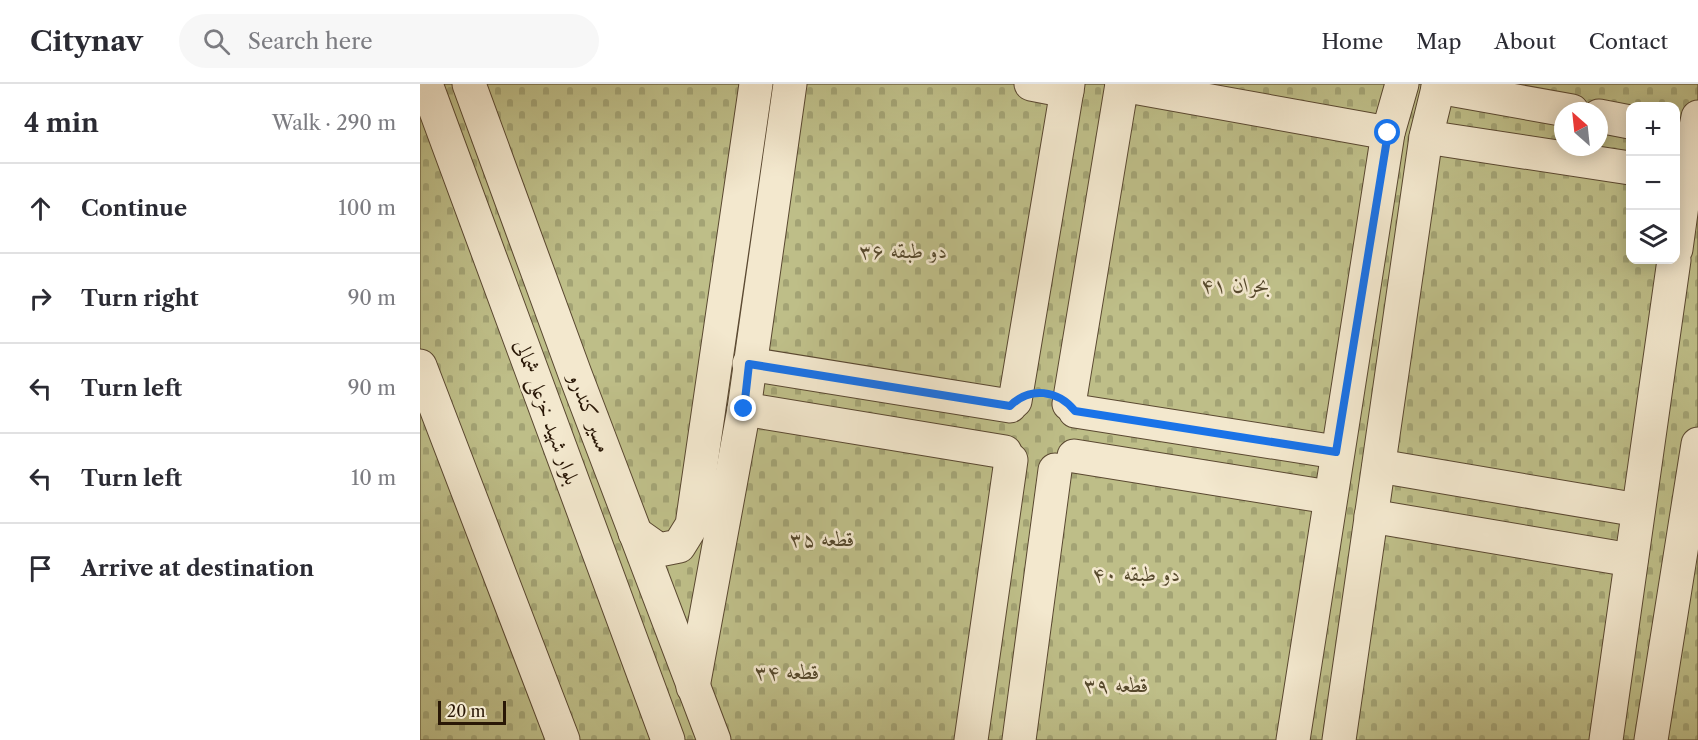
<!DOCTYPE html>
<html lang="en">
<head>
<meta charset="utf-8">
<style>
	:root { --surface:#fff; --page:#f7f7f7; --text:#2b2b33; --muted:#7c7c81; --line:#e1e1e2 }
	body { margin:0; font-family:"Libre Caslon Text",Amiri,serif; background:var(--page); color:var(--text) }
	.controls { position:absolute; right:18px; top:18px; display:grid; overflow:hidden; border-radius:12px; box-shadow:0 3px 15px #0003 }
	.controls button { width:54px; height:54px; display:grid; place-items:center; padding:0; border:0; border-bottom:2px solid var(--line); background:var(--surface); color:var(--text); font:30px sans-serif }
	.compass { position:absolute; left:1134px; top:18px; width:54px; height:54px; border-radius:50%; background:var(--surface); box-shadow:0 3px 15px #0003; rotate:333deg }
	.scale { position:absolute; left:18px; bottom:15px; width:68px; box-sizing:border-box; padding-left:6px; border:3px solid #291706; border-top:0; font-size:16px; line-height:21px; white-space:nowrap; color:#291706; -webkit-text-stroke:4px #f3e8ce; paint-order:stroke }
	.stop { position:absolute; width:18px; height:18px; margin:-14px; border:4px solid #1a73e8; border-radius:50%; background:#fff }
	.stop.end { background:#1a73e8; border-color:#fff; box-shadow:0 2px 6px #0008 }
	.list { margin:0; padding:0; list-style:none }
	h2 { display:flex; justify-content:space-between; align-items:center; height:78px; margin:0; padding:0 24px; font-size:26px }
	h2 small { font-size:20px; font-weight:400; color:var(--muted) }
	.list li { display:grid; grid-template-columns:39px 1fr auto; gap:18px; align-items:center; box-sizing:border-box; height:90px; padding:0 24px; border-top:2px solid var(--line) }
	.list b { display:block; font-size:22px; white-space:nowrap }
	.list em { font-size:20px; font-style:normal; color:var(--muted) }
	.icon { flex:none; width:33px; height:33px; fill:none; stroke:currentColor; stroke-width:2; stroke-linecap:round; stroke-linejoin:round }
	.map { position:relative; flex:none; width:1278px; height:656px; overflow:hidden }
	header { display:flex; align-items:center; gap:36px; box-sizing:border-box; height:84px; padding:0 30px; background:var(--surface); border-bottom:2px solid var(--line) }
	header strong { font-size:28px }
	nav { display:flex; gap:33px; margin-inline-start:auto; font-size:21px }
	.search { width:420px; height:54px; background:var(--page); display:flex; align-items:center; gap:15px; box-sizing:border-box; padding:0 21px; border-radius:33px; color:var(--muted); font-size:22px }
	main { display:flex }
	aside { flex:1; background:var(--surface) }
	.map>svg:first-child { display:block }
</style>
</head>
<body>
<header>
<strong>Citynav</strong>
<div class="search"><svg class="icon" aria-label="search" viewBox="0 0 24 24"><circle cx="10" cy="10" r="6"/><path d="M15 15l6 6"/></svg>Search here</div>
<nav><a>Home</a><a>Map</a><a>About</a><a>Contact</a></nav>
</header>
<main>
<aside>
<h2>4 min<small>Walk · 290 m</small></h2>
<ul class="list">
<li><svg class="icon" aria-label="ahead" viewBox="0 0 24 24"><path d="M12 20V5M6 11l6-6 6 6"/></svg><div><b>Continue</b></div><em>100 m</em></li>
<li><svg class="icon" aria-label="right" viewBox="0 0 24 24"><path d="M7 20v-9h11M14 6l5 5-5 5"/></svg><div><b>Turn right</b></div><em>90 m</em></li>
<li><svg class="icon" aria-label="left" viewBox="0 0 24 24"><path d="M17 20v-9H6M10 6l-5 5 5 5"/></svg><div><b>Turn left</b></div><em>90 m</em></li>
<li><svg class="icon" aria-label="left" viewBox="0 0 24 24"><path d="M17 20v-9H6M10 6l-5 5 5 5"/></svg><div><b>Turn left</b></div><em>10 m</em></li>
<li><svg class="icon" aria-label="arrive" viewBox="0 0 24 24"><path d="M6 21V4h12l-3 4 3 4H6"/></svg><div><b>Arrive at destination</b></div></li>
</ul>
</aside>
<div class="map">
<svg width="1278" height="656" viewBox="0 0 1278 656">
	<defs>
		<pattern id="cemetery-stones" width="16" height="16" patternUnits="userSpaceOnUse" patternTransform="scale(1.5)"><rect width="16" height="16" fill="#bebe88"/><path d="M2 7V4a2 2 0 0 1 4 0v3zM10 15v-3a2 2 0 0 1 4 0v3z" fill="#a3a374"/></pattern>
	</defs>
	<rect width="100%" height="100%" fill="#ecdcb3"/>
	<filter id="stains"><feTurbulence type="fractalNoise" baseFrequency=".00333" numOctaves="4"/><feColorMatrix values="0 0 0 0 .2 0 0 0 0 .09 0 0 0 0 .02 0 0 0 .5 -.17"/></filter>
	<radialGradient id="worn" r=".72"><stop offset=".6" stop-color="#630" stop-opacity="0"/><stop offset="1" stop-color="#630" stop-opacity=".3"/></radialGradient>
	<path fill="url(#cemetery-stones)" stroke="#746a47" stroke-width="1.5" fill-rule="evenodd" d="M 0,0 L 1278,0 L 1278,656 L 0,656 ZM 1210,22 L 1256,22 L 1256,176 L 1210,176 ZM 1143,27 L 1179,27 L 1179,63 L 1143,63 Z"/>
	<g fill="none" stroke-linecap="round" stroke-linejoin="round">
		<g stroke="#5a4831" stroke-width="35">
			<g id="minor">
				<path d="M 6,0 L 248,656"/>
				<path d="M 49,0 L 155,290 L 294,656"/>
				<path d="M 611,0 L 647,7"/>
				<path d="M 702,1 L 968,49"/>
				<path d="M 1018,3 L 1152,27"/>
				<path d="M 1179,32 L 1210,38"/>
				<path d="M 1006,53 L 1210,84"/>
				<path d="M 1256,165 L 1266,92 L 1278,33"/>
				<path d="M 329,280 L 590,322"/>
				<path d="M 0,282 L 143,656"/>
				<path d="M 595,317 L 648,0"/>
				<path d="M 649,320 L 702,0"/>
				<path d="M 324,325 L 585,368"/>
				<path d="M 655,327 L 916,368"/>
				<path d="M 654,372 L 909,413"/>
				<path d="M 959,382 L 1218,426"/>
				<path d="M 951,432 L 1211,476"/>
				<path d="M 215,449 L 239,466 L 259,462 L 272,441 L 336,0"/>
				<path d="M 273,603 L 324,325 L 370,0"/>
				<path d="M 551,656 L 591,376"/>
				<path d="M 599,656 L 635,386"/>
				<path d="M 873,656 L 968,49 L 982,0"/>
				<path d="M 919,656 L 1006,53 L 1019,0"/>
				<path d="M 1186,656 L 1254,176"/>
				<path d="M 1231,656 L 1278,360"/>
			</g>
		</g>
		<use href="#minor" stroke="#f3e8ce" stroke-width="33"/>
	</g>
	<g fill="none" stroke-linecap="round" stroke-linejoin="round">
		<path stroke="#1a73e8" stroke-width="8" d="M 324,325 L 329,280 L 590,322 C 610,302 638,306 655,327 L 916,368 L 968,49"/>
	</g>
	<g text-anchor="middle" stroke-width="5" stroke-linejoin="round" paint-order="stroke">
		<g font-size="21" font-style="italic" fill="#56492d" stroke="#f3e8ce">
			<text x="484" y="174">۳۶ دو طبقه</text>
			<text x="816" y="208">۴۱ بحران</text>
			<text x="403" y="462">قطعه ۳۵</text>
			<text x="717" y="497">۴۰ دو طبقه</text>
			<text x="368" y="595">قطعه ۳۴</text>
			<text x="697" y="608">قطعه ۳۹</text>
		</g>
		<g font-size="21" fill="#291706" stroke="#f3e8ce">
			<text transform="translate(127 328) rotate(70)" y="7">بلوار شهید خزعلی شمالی</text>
			<text transform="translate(170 329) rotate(69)" y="7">مسیر کندرو</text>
		</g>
	</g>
	<rect width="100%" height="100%" filter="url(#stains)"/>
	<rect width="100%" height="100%" fill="url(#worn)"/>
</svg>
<div class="controls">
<button>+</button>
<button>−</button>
<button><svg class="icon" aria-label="layers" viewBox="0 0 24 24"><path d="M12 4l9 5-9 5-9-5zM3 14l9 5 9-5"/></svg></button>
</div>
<svg class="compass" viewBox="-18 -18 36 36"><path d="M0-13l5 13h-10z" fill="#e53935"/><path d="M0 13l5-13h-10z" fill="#7c7c81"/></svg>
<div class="scale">20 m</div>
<div class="stop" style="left:968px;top:49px"></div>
<div class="stop end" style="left:324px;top:325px"></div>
</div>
</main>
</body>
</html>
